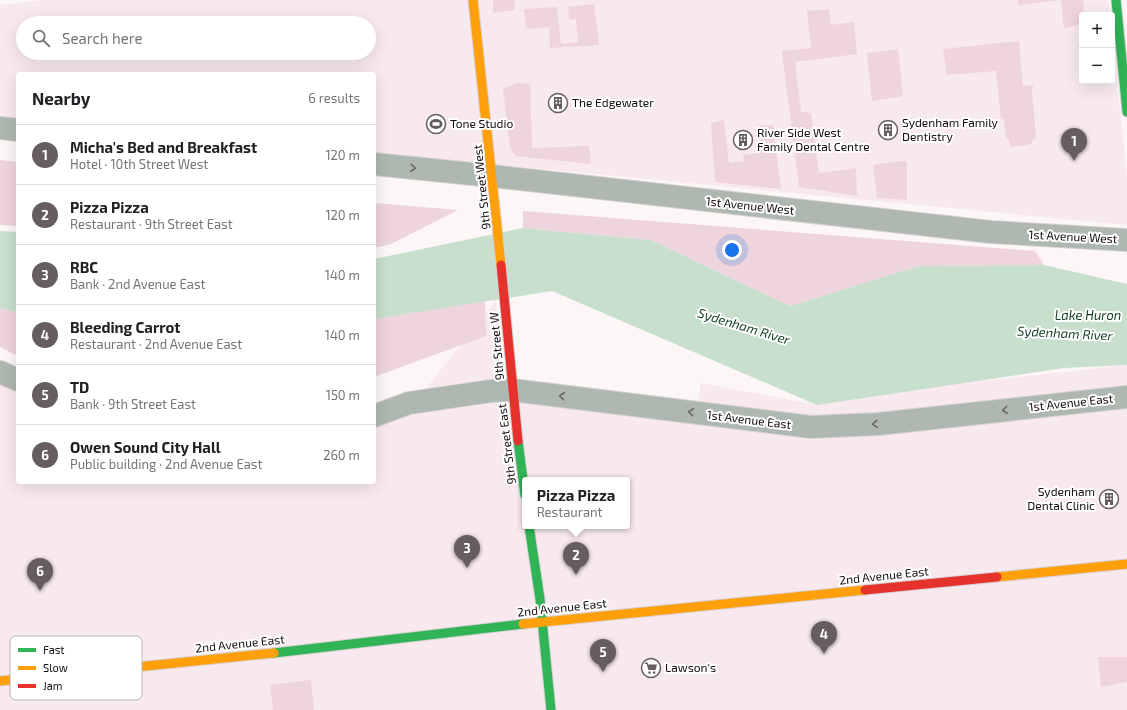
<!DOCTYPE html>
<html lang="en">
<head>
<meta charset="utf-8">
<style>
	:root { --surface:#fff; --page:#f2f2f2; --text:#202124; --muted:#757577; --line:#e0e0e0; --accent:#655d60 }
	body { margin:0; font-family:"Exo 2",sans-serif; background:var(--page); color:var(--text) }
	.controls { position:absolute; right:12px; top:12px; display:grid; overflow:hidden; border-radius:4px; box-shadow:0 4px 16px #0002 }
	.controls button { width:36px; height:36px; display:grid; place-items:center; padding:0; border:0; border-bottom:1px solid var(--line); background:var(--surface); color:var(--text); font:20px sans-serif }
	.you { position:absolute; left:732px; top:250px; width:14px; height:14px; margin:-10px; border:3px solid #fff; border-radius:50%; background:#1a73e8; box-shadow:0 0 0 6px #1a73e833 }
	.badge { display:grid; place-items:center; width:26px; height:26px; border-radius:50%; background:var(--accent); color:#fff; font-size:13px; font-weight:700 }
	.pin { position:absolute; translate:-50% -33px; filter:drop-shadow(0 1px 2px #0008) }
	.pin::after { content:''; position:absolute; top:21px; width:14px; height:12px; background:inherit; clip-path:polygon(0 0,100% 0,50% 100%) }
	.popup { position:absolute; left:522px; top:477px; width:108px; height:52px; box-sizing:border-box; display:grid; place-content:center; border-radius:4px; background:var(--surface); filter:drop-shadow(0 1px 3px #0005); font-size:13px; white-space:nowrap; color:var(--muted) }
	.popup b { font-size:15px; color:var(--text) }
	.popup::after { content:''; position:absolute; left:50%; top:100%; margin-left:-8px; border:8px solid transparent; border-top-color:var(--surface) }
	.list { margin:0; padding:0; list-style:none }
	h2 { display:flex; justify-content:space-between; align-items:center; height:52px; margin:0; padding:0 16px; font-size:17px }
	h2 small { font-size:13px; font-weight:400; color:var(--muted) }
	.list li { display:grid; grid-template-columns:26px 1fr auto; gap:12px; align-items:center; box-sizing:border-box; height:60px; padding:0 16px; border-top:1px solid var(--line) }
	.list b { display:block; font-size:15px; white-space:nowrap }
	.list p { margin:0; font-size:13px; white-space:nowrap; color:var(--muted) }
	.list em { font-size:13px; font-style:normal; color:var(--muted) }
	.icon { flex:none; width:22px; height:22px; fill:none; stroke:currentColor; stroke-width:2; stroke-linecap:round; stroke-linejoin:round }
	.map { position:relative; flex:none; width:1127px; height:710px; overflow:hidden }
	.search { position:absolute; background:var(--surface); box-shadow:0 4px 16px #0002; left:16px; top:16px; width:360px; height:44px; display:flex; align-items:center; gap:10px; box-sizing:border-box; padding:0 14px; border-radius:22px; color:var(--muted); font-size:15px }
	.panel { position:absolute; background:var(--surface); box-shadow:0 4px 16px #0002; left:16px; top:72px; width:360px; height:412px; border-radius:4px }
	.map>svg:first-child { display:block }
</style>
</head>
<body>
<div class="map">
<svg width="1127" height="710" viewBox="0 0 1127 710">
	<rect width="100%" height="100%" fill="#fcf6f7"/>
	<g fill="#f8e9ee" fill-rule="evenodd">
		<path d="M 42,0 L 1108,0 L 1110,15 L 1082,15 L 1082,81 L 1112,81 L 1112,35 L 1127,175 L 1127,225 L 374,153 L 374,74 L 18,74 L 18,120 L 0,118 L 0,5 ZM 23,23 L 369,23 L 369,53 L 23,53 Z"/>
		<path d="M 496,300 L 503,397 L 694,418 L 701,383 L 817,405 L 955,384 L 1127,365 L 1127,710 L 0,710 L 0,382 L 18,389 L 18,482 L 374,482 L 374,422 L 409,410 ZM 525,480 L 627,480 L 627,526 L 525,526 Z"/>
	</g>
	<g fill="#eed4dc">
		<path d="M 493,0 L 514,0 L 515,10 L 493,13 Z"/>
		<path d="M 1018,0 L 1060,0 L 1019,5 Z"/>
		<path d="M 1061,0 L 1083,0 L 1084,15 L 1082,15 L 1082,24 L 1064,28 Z"/>
		<path d="M 594,4 L 599,45 L 550,48 L 549,27 L 526,29 L 524,9 L 557,7 L 561,44 L 578,42 L 576,19 L 569,20 L 568,7 Z"/>
		<path d="M 829,9 L 831,25 L 854,22 L 857,54 L 795,62 L 801,112 L 811,113 L 819,173 L 856,168 L 857,196 L 799,187 L 782,51 L 811,48 L 807,11 Z"/>
		<path d="M 1019,41 L 1023,86 L 1033,85 L 1032,92 L 1036,136 L 1031,144 L 1010,147 L 1009,139 L 1006,139 L 1004,119 L 1001,119 L 996,71 L 947,75 L 943,49 Z"/>
		<path d="M 898,49 L 903,96 L 872,101 L 867,53 Z"/>
		<path d="M 516,83 L 530,84 L 532,148 L 589,146 L 591,159 L 590,164 L 516,156 L 510,148 L 503,89 Z"/>
		<path d="M 724,120 L 729,163 L 744,161 L 743,155 L 761,153 L 759,126 L 773,125 L 781,189 L 715,182 L 711,123 Z"/>
		<path d="M 0,160 L 18,162 L 18,226 L 0,225 Z"/>
		<path d="M 903,161 L 907,162 L 907,200 L 877,198 L 873,166 L 878,164 Z"/>
		<path d="M 374,203 L 458,210 L 391,244 L 374,248 Z"/>
		<path d="M 523,211 L 1035,251 L 1044,265 L 919,266 L 790,306 L 651,240 L 523,228 Z"/>
		<path d="M 485,301 L 486,336 L 374,377 L 374,319 Z"/>
		<path d="M 0,308 L 18,313 L 18,356 L 0,347 Z"/>
		<path d="M 1127,657 L 1127,682 L 1101,687 L 1098,657 Z"/>
		<path d="M 311,680 L 314,710 L 273,710 L 270,685 Z"/>
	</g>
	<g fill="#c7dfcc">
		<path d="M 523,228 L 651,240 L 790,306 L 919,266 L 1044,265 L 1127,284 L 1127,365 L 1064,368 L 817,405 L 552,291 L 374,319 L 374,259 Z"/>
		<path d="M 0,231 L 18,232 L 18,313 L 0,308 Z"/>
	</g>
	<g fill="none" stroke-linecap="round" stroke-linejoin="round">
		<g stroke="#d6d1d3" stroke-width="24">
			<g id="street">
				<path d="M 0,128 L 18,130"/>
				<path d="M 374,164 L 492,176 L 991,232 L 1127,240"/>
				<path d="M 0,372 L 18,380"/>
				<path d="M 374,416 L 409,403 L 491,391 L 512,390 L 811,427 L 878,424 L 1127,397"/>
			</g>
		</g>
		<g stroke="#d6d1d3" stroke-width="11">
			<g id="fast">
				<path d="M 1116,0 L 1127,112"/>
				<path d="M 518,441 L 525,495"/>
				<path d="M 529,526 L 540,599 L 551,710"/>
				<path d="M 274,653 L 523,624"/>
			</g>
		</g>
		<g stroke="#d6d1d3" stroke-width="11">
			<g id="slow">
				<path d="M 473,0 L 501,265"/>
				<path d="M 997,577 L 1127,564"/>
				<path d="M 523,624 L 865,590"/>
				<path d="M 0,681 L 274,653"/>
			</g>
		</g>
		<g stroke="#d6d1d3" stroke-width="11">
			<g id="jam">
				<path d="M 501,265 L 518,441"/>
				<path d="M 865,590 L 997,577"/>
			</g>
		</g>
		<use href="#street" stroke="#aeb8b0" stroke-width="22"/>
		<use href="#fast" stroke="#30b455" stroke-width="9"/>
		<use href="#slow" stroke="#ff9f0a" stroke-width="9"/>
		<use href="#jam" stroke="#e5322d" stroke-width="9"/>
	</g>
	<defs><path id="oneway-chevron" d="M-2-3.5L2.5 0L-2 3.5" fill="none" stroke-width="1.6" stroke-linecap="round" stroke-linejoin="round"/></defs>
	<g stroke="#696a67">
		<use href="#oneway-chevron" transform="translate(413 168) rotate(6)"/>
		<use href="#oneway-chevron" transform="translate(562 396) rotate(-173)"/>
		<use href="#oneway-chevron" transform="translate(1005 410) rotate(174)"/>
		<use href="#oneway-chevron" transform="translate(691 412) rotate(-173)"/>
		<use href="#oneway-chevron" transform="translate(875 424) rotate(176)"/>
	</g>
	<defs>
		<g id="building-ring" transform="scale(1)"><circle r="9.5" fill="#fff" stroke="#655d60" stroke-width="1.5"/><path d="M-4-6H4V6H1V3H-1V6H-4ZM-2.5-4.3h1.7v1.8h-1.7ZM.8-4.3h1.7v1.8H.8ZM-2.5-1h1.7V.8h-1.7ZM.8-1h1.7V.8H.8Z" fill="#655d60"/></g>
		<g id="stadium-ring" transform="scale(1)"><circle r="9.5" fill="#fff" stroke="#655d60" stroke-width="1.5"/><path d="M0-5a6.5 5 0 1 0 0 10a6.5 5 0 1 0 0-10ZM-3.5-1.8h7v3.6h-7Z" fill="#655d60"/></g>
		<g id="supermarket-ring" transform="scale(1)"><circle r="9.5" fill="#fff" stroke="#655d60" stroke-width="1.5"/><path d="M-6-5.5h2.5l.6 2H6L4.5 2H-2.5L-4.4-4H-6ZM-1.5 3.2a1.3 1.3 0 1 0 .1 0ZM3 3.2a1.3 1.3 0 1 0 .1 0Z" fill="#655d60"/></g>
	</defs>
	<g fill-rule="evenodd">
		<use href="#building-ring" x="558" y="103"/>
		<use href="#stadium-ring" x="436" y="124"/>
		<use href="#building-ring" x="888" y="130"/>
		<use href="#building-ring" x="743" y="140"/>
		<use href="#building-ring" x="1109" y="499"/>
		<use href="#supermarket-ring" x="651" y="668"/>
	</g>
	<g text-anchor="middle" stroke-width="4" stroke-linejoin="round" paint-order="stroke">
		<g font-size="12" fill="#140b0e" stroke="#fff" text-anchor="start">
			<text x="572" y="107">The Edgewater</text>
			<text x="902" y="127">Sydenham Family<tspan x="902" dy="14">Dentistry</tspan></text>
			<text x="450" y="128">Tone Studio</text>
			<text x="757" y="137">River Side West<tspan x="757" dy="14">Family Dental Centre</tspan></text>
			<text x="1095" y="496" text-anchor="end">Sydenham<tspan x="1095" dy="14">Dental Clinic</tspan></text>
			<text x="665" y="672">Lawson's</text>
		</g>
		<g font-size="12" fill="#140b0e" stroke="#fff">
			<text transform="translate(482 187) rotate(-96)" y="4">9th Street West</text>
			<text transform="translate(750 206) rotate(6)" y="4">1st Avenue West</text>
			<text transform="translate(1073 237) rotate(3)" y="4">1st Avenue West</text>
			<text transform="translate(497 346) rotate(-95)" y="4">9th Street W</text>
			<text transform="translate(1071 403) rotate(-6)" y="4">1st Avenue East</text>
			<text transform="translate(749 420) rotate(7)" y="4">1st Avenue East</text>
			<text transform="translate(507 444) rotate(-97)" y="4">9th Street East</text>
			<text transform="translate(884 576) rotate(-6)" y="4">2nd Avenue East</text>
			<text transform="translate(562 608) rotate(-6)" y="4">2nd Avenue East</text>
			<text transform="translate(240 644) rotate(-6)" y="4">2nd Avenue East</text>
		</g>
		<g font-size="13" font-style="italic" fill="#103d23" stroke="#fff">
			<text x="1088" y="320">Lake Huron</text>
			<text transform="translate(744 326) rotate(17)" y="5">Sydenham River</text>
			<text transform="translate(1065 333) rotate(3)" y="5">Sydenham River</text>
		</g>
	</g>
	<rect x="10" y="636" width="132" height="64" rx="6" fill="#fff" stroke="#b8b6b7" stroke-width="1"/>
	<rect x="18" y="648" width="18" height="4" fill="#30b455"/>
	<rect x="18" y="666" width="18" height="4" fill="#ff9f0a"/>
	<rect x="18" y="684" width="18" height="4" fill="#e5322d"/>
	<g font-size="11" fill="#140b0e">
		<text x="43" y="654">Fast</text>
		<text x="43" y="672">Slow</text>
		<text x="43" y="690">Jam</text>
	</g>
</svg>
<div class="controls">
<button>+</button>
<button>−</button>
</div>
<div class="you"></div>
<div class="pin badge" style="left:1074px;top:161px">1</div>
<div class="pin badge" style="left:576px;top:575px">2</div>
<div class="popup"><b>Pizza Pizza</b>Restaurant</div>
<div class="pin badge" style="left:467px;top:568px">3</div>
<div class="pin badge" style="left:824px;top:654px">4</div>
<div class="pin badge" style="left:603px;top:672px">5</div>
<div class="pin badge" style="left:40px;top:591px">6</div>
<div class="search"><svg class="icon" aria-label="search" viewBox="0 0 24 24"><circle cx="10" cy="10" r="6"/><path d="M15 15l6 6"/></svg>Search here</div>
<section class="panel">
<h2>Nearby<small>6 results</small></h2>
<ul class="list">
<li><span class="badge">1</span><div><b>Micha's Bed and Breakfast</b><p>Hotel · 10th Street West</p></div><em>120 m</em></li>
<li><span class="badge">2</span><div><b>Pizza Pizza</b><p>Restaurant · 9th Street East</p></div><em>120 m</em></li>
<li><span class="badge">3</span><div><b>RBC</b><p>Bank · 2nd Avenue East</p></div><em>140 m</em></li>
<li><span class="badge">4</span><div><b>Bleeding Carrot</b><p>Restaurant · 2nd Avenue East</p></div><em>140 m</em></li>
<li><span class="badge">5</span><div><b>TD</b><p>Bank · 9th Street East</p></div><em>150 m</em></li>
<li><span class="badge">6</span><div><b>Owen Sound City Hall</b><p>Public building · 2nd Avenue East</p></div><em>260 m</em></li>
</ul>
</section>
</div>
</body>
</html>
